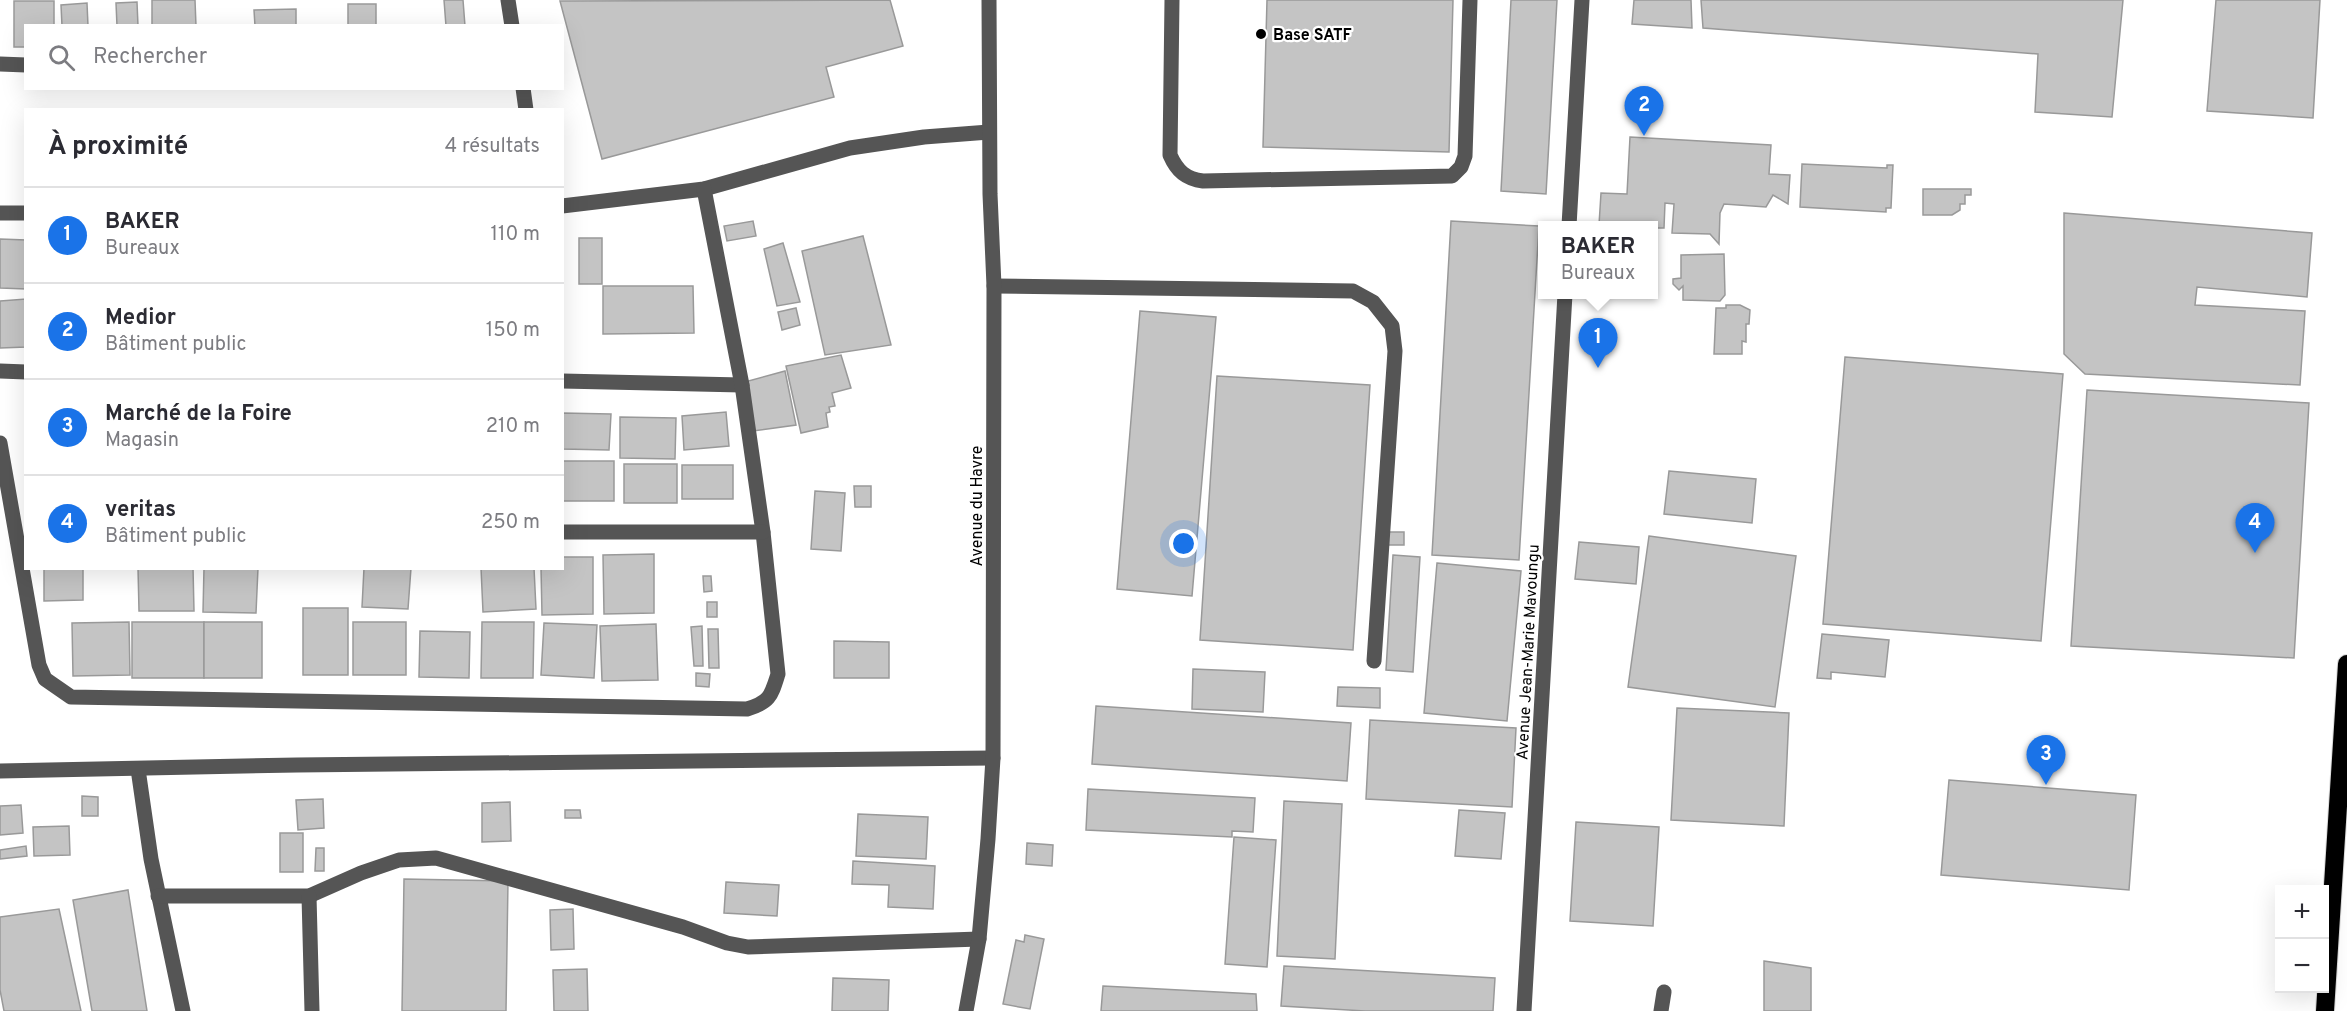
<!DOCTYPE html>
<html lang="fr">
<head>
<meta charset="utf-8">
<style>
	:root { --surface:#fff; --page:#f2f2f3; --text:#2b2b33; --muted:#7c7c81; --line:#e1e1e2; --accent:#1a73e8 }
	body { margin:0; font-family:Overpass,sans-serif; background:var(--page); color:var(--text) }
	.controls { position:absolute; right:18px; bottom:18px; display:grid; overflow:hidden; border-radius:0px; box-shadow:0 6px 24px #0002 }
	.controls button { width:54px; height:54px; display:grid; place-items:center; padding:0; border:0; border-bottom:2px solid var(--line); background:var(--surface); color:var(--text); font:30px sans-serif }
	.you { position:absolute; left:1184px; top:544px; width:21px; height:21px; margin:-15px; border:4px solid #fff; border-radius:50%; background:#1a73e8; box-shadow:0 0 0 9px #1a73e833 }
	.badge { display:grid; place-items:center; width:39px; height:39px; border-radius:50%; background:var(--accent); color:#fff; font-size:20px; font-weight:700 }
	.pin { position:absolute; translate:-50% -50px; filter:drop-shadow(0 2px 3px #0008) }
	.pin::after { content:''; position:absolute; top:32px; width:21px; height:18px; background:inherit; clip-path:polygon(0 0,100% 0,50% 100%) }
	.popup { position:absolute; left:1538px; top:221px; width:120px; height:78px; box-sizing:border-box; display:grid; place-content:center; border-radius:0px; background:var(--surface); filter:drop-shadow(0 2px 4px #0005); font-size:20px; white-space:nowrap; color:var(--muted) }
	.popup b { font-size:22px; color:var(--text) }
	.popup::after { content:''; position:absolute; left:50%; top:100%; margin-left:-12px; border:12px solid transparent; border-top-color:var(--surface) }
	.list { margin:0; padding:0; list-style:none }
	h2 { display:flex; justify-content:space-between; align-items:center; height:78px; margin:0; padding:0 24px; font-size:26px }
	h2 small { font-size:20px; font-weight:400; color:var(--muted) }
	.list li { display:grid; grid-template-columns:39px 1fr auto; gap:18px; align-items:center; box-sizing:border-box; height:96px; padding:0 24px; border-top:2px solid var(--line) }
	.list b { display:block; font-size:22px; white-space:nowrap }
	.list p { margin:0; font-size:20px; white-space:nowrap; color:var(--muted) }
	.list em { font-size:20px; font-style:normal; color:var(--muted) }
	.icon { flex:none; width:33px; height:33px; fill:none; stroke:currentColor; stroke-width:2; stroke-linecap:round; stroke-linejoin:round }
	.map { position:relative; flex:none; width:2347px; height:1011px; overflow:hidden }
	.search { position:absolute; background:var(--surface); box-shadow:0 6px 24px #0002; left:24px; top:24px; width:540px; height:66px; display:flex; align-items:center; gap:15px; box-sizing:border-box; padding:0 21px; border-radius:0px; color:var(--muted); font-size:22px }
	.panel { position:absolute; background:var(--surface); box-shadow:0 6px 24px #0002; left:24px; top:108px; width:540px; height:462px; border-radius:0px }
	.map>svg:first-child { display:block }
</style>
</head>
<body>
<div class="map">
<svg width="2347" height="1011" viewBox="0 0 2347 1011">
	<rect width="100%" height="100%" fill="#fff"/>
	<g fill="#c4c4c4" stroke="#999" stroke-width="1.5">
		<path d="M 152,0 L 195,0 L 196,26 L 152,26 Z"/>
		<path d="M 444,0 L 463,0 L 465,26 L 446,26 Z"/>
		<path d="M 890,0 L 903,46 L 826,67 L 834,97 L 602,159 L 560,1 Z"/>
		<path d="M 1267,0 L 1453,0 L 1449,152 L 1263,147 Z"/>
		<path d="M 1511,0 L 1557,0 L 1546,194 L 1501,191 Z"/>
		<path d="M 1634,0 L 1691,0 L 1692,28 L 1632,24 Z"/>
		<path d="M 1701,0 L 2123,0 L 2112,117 L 2035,112 L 2038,54 L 1703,28 Z"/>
		<path d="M 2216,0 L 2320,0 L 2313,118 L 2207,111 Z"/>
		<path d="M 14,1 L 54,1 L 54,26 L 26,26 L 26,47 L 14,47 Z"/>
		<path d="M 137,2 L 138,26 L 117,26 L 116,3 Z"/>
		<path d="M 87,3 L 88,26 L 62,26 L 61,5 Z"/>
		<rect x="348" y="4" width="28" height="22"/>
		<path d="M 296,9 L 296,26 L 255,26 L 254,10 Z"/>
		<path d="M 1630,137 L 1771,145 L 1769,174 L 1790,175 L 1788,204 L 1773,195 L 1766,207 L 1724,204 L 1720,213 L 1719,244 L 1710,234 L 1672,233 L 1674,204 L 1665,203 L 1664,228 L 1654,228 L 1654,226 L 1599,225 L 1601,193 L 1627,194 Z"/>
		<path d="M 1802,164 L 1887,168 L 1887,165 L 1893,165 L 1891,208 L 1886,208 L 1886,212 L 1800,207 Z"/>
		<path d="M 1923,189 L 1971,189 L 1971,195 L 1965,195 L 1965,204 L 1960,204 L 1960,210 L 1952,215 L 1923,215 Z"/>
		<path d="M 2064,213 L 2312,233 L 2307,297 L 2197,287 L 2195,305 L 2305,311 L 2300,385 L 2085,374 L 2064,354 Z"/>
		<path d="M 753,221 L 756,236 L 727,241 L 724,226 Z"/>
		<path d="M 1451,221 L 1539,226 L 1519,560 L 1432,555 Z"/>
		<path d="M 863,236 L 891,345 L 825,355 L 802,251 Z"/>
		<rect x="579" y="238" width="23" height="46"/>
		<path d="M 0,239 L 26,240 L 26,289 L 0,288 Z"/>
		<path d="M 783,243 L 800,302 L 777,306 L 764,249 Z"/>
		<path d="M 1724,254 L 1725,295 L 1720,301 L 1683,300 L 1683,286 L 1679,290 L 1673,284 L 1673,279 L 1681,278 L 1681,255 Z"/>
		<path d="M 603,286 L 693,286 L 694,333 L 603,334 Z"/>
		<path d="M 26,299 L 26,347 L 0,348 L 0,301 Z"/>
		<path d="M 1726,305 L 1740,305 L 1750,310 L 1749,324 L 1746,324 L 1746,342 L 1742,341 L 1742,354 L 1714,354 L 1716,308 L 1726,308 Z"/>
		<path d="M 796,308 L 800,325 L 782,330 L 778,312 Z"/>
		<path d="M 1140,311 L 1216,317 L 1192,596 L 1117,589 Z"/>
		<path d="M 841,355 L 851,388 L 832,393 L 835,406 L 829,407 L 830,412 L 826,413 L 828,427 L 801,433 L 786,366 Z"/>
		<path d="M 1845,357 L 2063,374 L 2041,641 L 1823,624 Z"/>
		<path d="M 785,371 L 796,425 L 753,431 L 741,383 Z"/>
		<path d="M 1217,376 L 1370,385 L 1353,650 L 1200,640 Z"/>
		<path d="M 2087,390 L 2309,403 L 2294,658 L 2071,646 Z"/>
		<path d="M 726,412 L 729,446 L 684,450 L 682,416 Z"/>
		<path d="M 562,413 L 611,414 L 609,450 L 562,449 Z"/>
		<path d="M 620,417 L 676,418 L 675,459 L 620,458 Z"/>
		<rect x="562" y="461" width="52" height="40"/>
		<rect x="624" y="464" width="53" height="39"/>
		<rect x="682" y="465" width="51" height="34"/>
		<path d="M 1669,471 L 1756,479 L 1752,523 L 1664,514 Z"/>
		<path d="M 854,486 L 871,486 L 871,507 L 855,507 Z"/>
		<path d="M 815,491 L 845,493 L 841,551 L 811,549 Z"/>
		<rect x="1386" y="532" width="18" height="13"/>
		<path d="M 1649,536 L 1796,556 L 1775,707 L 1628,687 Z"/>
		<path d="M 1579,542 L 1639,547 L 1636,584 L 1575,579 Z"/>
		<path d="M 654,554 L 654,613 L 604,614 L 603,555 Z"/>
		<path d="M 1393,555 L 1420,557 L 1413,672 L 1386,670 Z"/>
		<path d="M 562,557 L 593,557 L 593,614 L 542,615 L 541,568 L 562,568 Z"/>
		<path d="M 1437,563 L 1521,571 L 1507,721 L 1424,713 Z"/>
		<path d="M 44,568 L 83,568 L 83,600 L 44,601 Z"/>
		<path d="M 138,568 L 193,568 L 194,611 L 139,611 Z"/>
		<path d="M 204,568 L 258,568 L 256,613 L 203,612 Z"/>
		<path d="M 364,568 L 411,568 L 408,609 L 362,607 Z"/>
		<path d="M 481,568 L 534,568 L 536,609 L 483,612 Z"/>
		<path d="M 703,576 L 711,576 L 712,591 L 704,592 Z"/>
		<rect x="707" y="602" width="10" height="15"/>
		<rect x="303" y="608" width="45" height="67"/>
		<path d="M 129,622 L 130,675 L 73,676 L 72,623 Z"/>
		<rect x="132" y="622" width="72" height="56"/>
		<rect x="204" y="622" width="58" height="56"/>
		<rect x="353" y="622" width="53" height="53"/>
		<path d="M 482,622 L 534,622 L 533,678 L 481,678 Z"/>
		<path d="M 544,623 L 597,625 L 594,678 L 541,675 Z"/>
		<path d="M 656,624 L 658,680 L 602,681 L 600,626 Z"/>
		<path d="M 702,626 L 703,666 L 694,666 L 691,627 Z"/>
		<path d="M 708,629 L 718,629 L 719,668 L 709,668 Z"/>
		<path d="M 420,631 L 470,632 L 469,678 L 419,677 Z"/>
		<path d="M 1822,634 L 1889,640 L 1885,677 L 1831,672 L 1831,679 L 1817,678 Z"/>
		<path d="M 834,641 L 889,642 L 889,678 L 834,678 Z"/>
		<path d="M 1193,669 L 1265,672 L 1263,712 L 1192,709 Z"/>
		<path d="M 696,673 L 710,674 L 709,687 L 696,686 Z"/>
		<path d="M 1338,687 L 1380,688 L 1380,708 L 1337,706 Z"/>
		<path d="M 1096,706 L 1351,723 L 1347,781 L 1092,764 Z"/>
		<path d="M 1677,708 L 1789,713 L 1784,826 L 1671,820 Z"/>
		<path d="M 1370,720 L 1516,728 L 1512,807 L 1366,799 Z"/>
		<path d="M 1949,780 L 2136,795 L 2129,890 L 1941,875 Z"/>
		<path d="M 1088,789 L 1255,798 L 1253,832 L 1232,831 L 1232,837 L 1086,830 Z"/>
		<path d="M 82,796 L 98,797 L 98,816 L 82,816 Z"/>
		<path d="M 323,799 L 324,828 L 298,830 L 296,800 Z"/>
		<path d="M 1284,801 L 1342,804 L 1335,959 L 1277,956 Z"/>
		<path d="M 510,802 L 511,841 L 482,842 L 482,803 Z"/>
		<path d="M 21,805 L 23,833 L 0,835 L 0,806 Z"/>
		<path d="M 565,810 L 580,810 L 581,818 L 565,818 Z"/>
		<path d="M 1459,810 L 1505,813 L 1501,859 L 1455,856 Z"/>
		<path d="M 858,814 L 928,817 L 926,859 L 856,856 Z"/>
		<path d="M 1576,822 L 1659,827 L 1653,926 L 1570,921 Z"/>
		<path d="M 69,826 L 70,855 L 34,856 L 33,827 Z"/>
		<rect x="280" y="833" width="23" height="39"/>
		<path d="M 1234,837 L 1276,840 L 1267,967 L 1225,964 Z"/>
		<path d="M 1027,843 L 1053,845 L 1052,866 L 1026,864 Z"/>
		<path d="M 26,846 L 27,856 L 0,859 L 0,850 Z"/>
		<path d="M 316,848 L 324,848 L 324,871 L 315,871 Z"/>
		<path d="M 853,861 L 935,866 L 933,909 L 888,907 L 889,885 L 852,884 Z"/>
		<path d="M 404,879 L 508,881 L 506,1011 L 402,1011 Z"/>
		<path d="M 726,882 L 779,885 L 777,916 L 724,913 Z"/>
		<path d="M 128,890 L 147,1011 L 92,1011 L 73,900 Z"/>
		<path d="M 59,909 L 81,1011 L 4,1011 L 0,990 L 0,917 Z"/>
		<path d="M 573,909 L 574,949 L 551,950 L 550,910 Z"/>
		<path d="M 1025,935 L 1044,939 L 1030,1009 L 1003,1004 L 1016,940 L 1024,942 Z"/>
		<path d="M 1764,961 L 1811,968 L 1811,1011 L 1764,1011 Z"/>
		<path d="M 1284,966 L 1495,978 L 1493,1011 L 1365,1011 L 1281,1006 Z"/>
		<path d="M 587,969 L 588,1011 L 554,1011 L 553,970 Z"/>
		<path d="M 833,978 L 889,980 L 888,1011 L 832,1011 Z"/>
		<path d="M 1103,986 L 1256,994 L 1257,1011 L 1101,1011 Z"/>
	</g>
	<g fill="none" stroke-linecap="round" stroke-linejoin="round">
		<g stroke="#dbdbdb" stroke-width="20">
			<path id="highway" d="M 2325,1011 L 2347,664"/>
		</g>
		<g stroke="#555" stroke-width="15">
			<path d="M 508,0 L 512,26"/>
			<path d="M 1172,0 L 1170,155 C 1177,171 1186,179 1203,181 L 1452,176 L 1461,167 L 1465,156 L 1470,0"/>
			<path d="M 0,64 L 26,65"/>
			<path d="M 523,88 L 526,110"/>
			<path d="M 562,206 L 704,189 L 850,148 L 924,137 L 989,132"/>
			<path d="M 0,213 L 26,213"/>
			<path d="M 1569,226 L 1582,0"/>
			<path d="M 994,286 L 1353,291 L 1373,302 L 1392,326 L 1395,351 L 1374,661"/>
			<path d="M 0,371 L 26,372"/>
			<path d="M 562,381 L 742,385"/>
			<path d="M 0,443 L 39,665 L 45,679 L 71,697 L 747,709 C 770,702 771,696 778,674 L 763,532 L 742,385 L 704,189"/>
			<path d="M 562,532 L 763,532"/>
			<path d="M 138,769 L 151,859 L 183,1011"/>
			<path d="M 0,771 L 297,765 L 993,758"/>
			<path d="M 158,896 L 309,896 L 361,873 L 399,860 L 436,858 L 683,927 L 727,943 L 748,947 L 979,939"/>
			<path d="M 309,896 L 312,1011"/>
			<path d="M 966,1011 L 979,939 L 988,839 L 993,758 L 994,286 L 990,194 L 989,0"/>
			<path d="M 1524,1011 L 1565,294"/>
			<path d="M 1661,1011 L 1664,992"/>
		</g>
		<use href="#highway" stroke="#000" stroke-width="18"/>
	</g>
	<circle fill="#000" stroke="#fff" stroke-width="2" cx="1261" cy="34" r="6"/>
	<g text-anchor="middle" stroke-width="4.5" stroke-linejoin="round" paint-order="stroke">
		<g font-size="16" font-weight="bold" fill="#000" stroke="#fff" text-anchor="start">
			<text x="1273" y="40">Base SATF</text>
		</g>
		<g font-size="16" fill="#000" stroke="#fff">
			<text transform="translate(976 506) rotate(-90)" y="6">Avenue du Havre</text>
			<text transform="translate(1527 652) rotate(-87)" y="6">Avenue Jean-Marie Mavoungu</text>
		</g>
	</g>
</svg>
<div class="controls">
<button>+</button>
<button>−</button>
</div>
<div class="you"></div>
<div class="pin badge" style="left:1598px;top:368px">1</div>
<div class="popup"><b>BAKER</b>Bureaux</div>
<div class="pin badge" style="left:1644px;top:136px">2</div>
<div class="pin badge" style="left:2046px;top:785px">3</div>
<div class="pin badge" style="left:2255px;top:553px">4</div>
<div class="search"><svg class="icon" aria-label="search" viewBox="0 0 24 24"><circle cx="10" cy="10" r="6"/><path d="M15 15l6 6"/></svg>Rechercher</div>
<section class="panel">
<h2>À proximité<small>4 résultats</small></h2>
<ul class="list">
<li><span class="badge">1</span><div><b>BAKER</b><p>Bureaux</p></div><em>110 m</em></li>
<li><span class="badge">2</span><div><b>Medior</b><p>Bâtiment public</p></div><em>150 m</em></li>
<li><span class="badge">3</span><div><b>Marché de la Foire</b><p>Magasin</p></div><em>210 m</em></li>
<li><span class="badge">4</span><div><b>veritas</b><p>Bâtiment public</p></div><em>250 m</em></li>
</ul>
</section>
</div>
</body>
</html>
